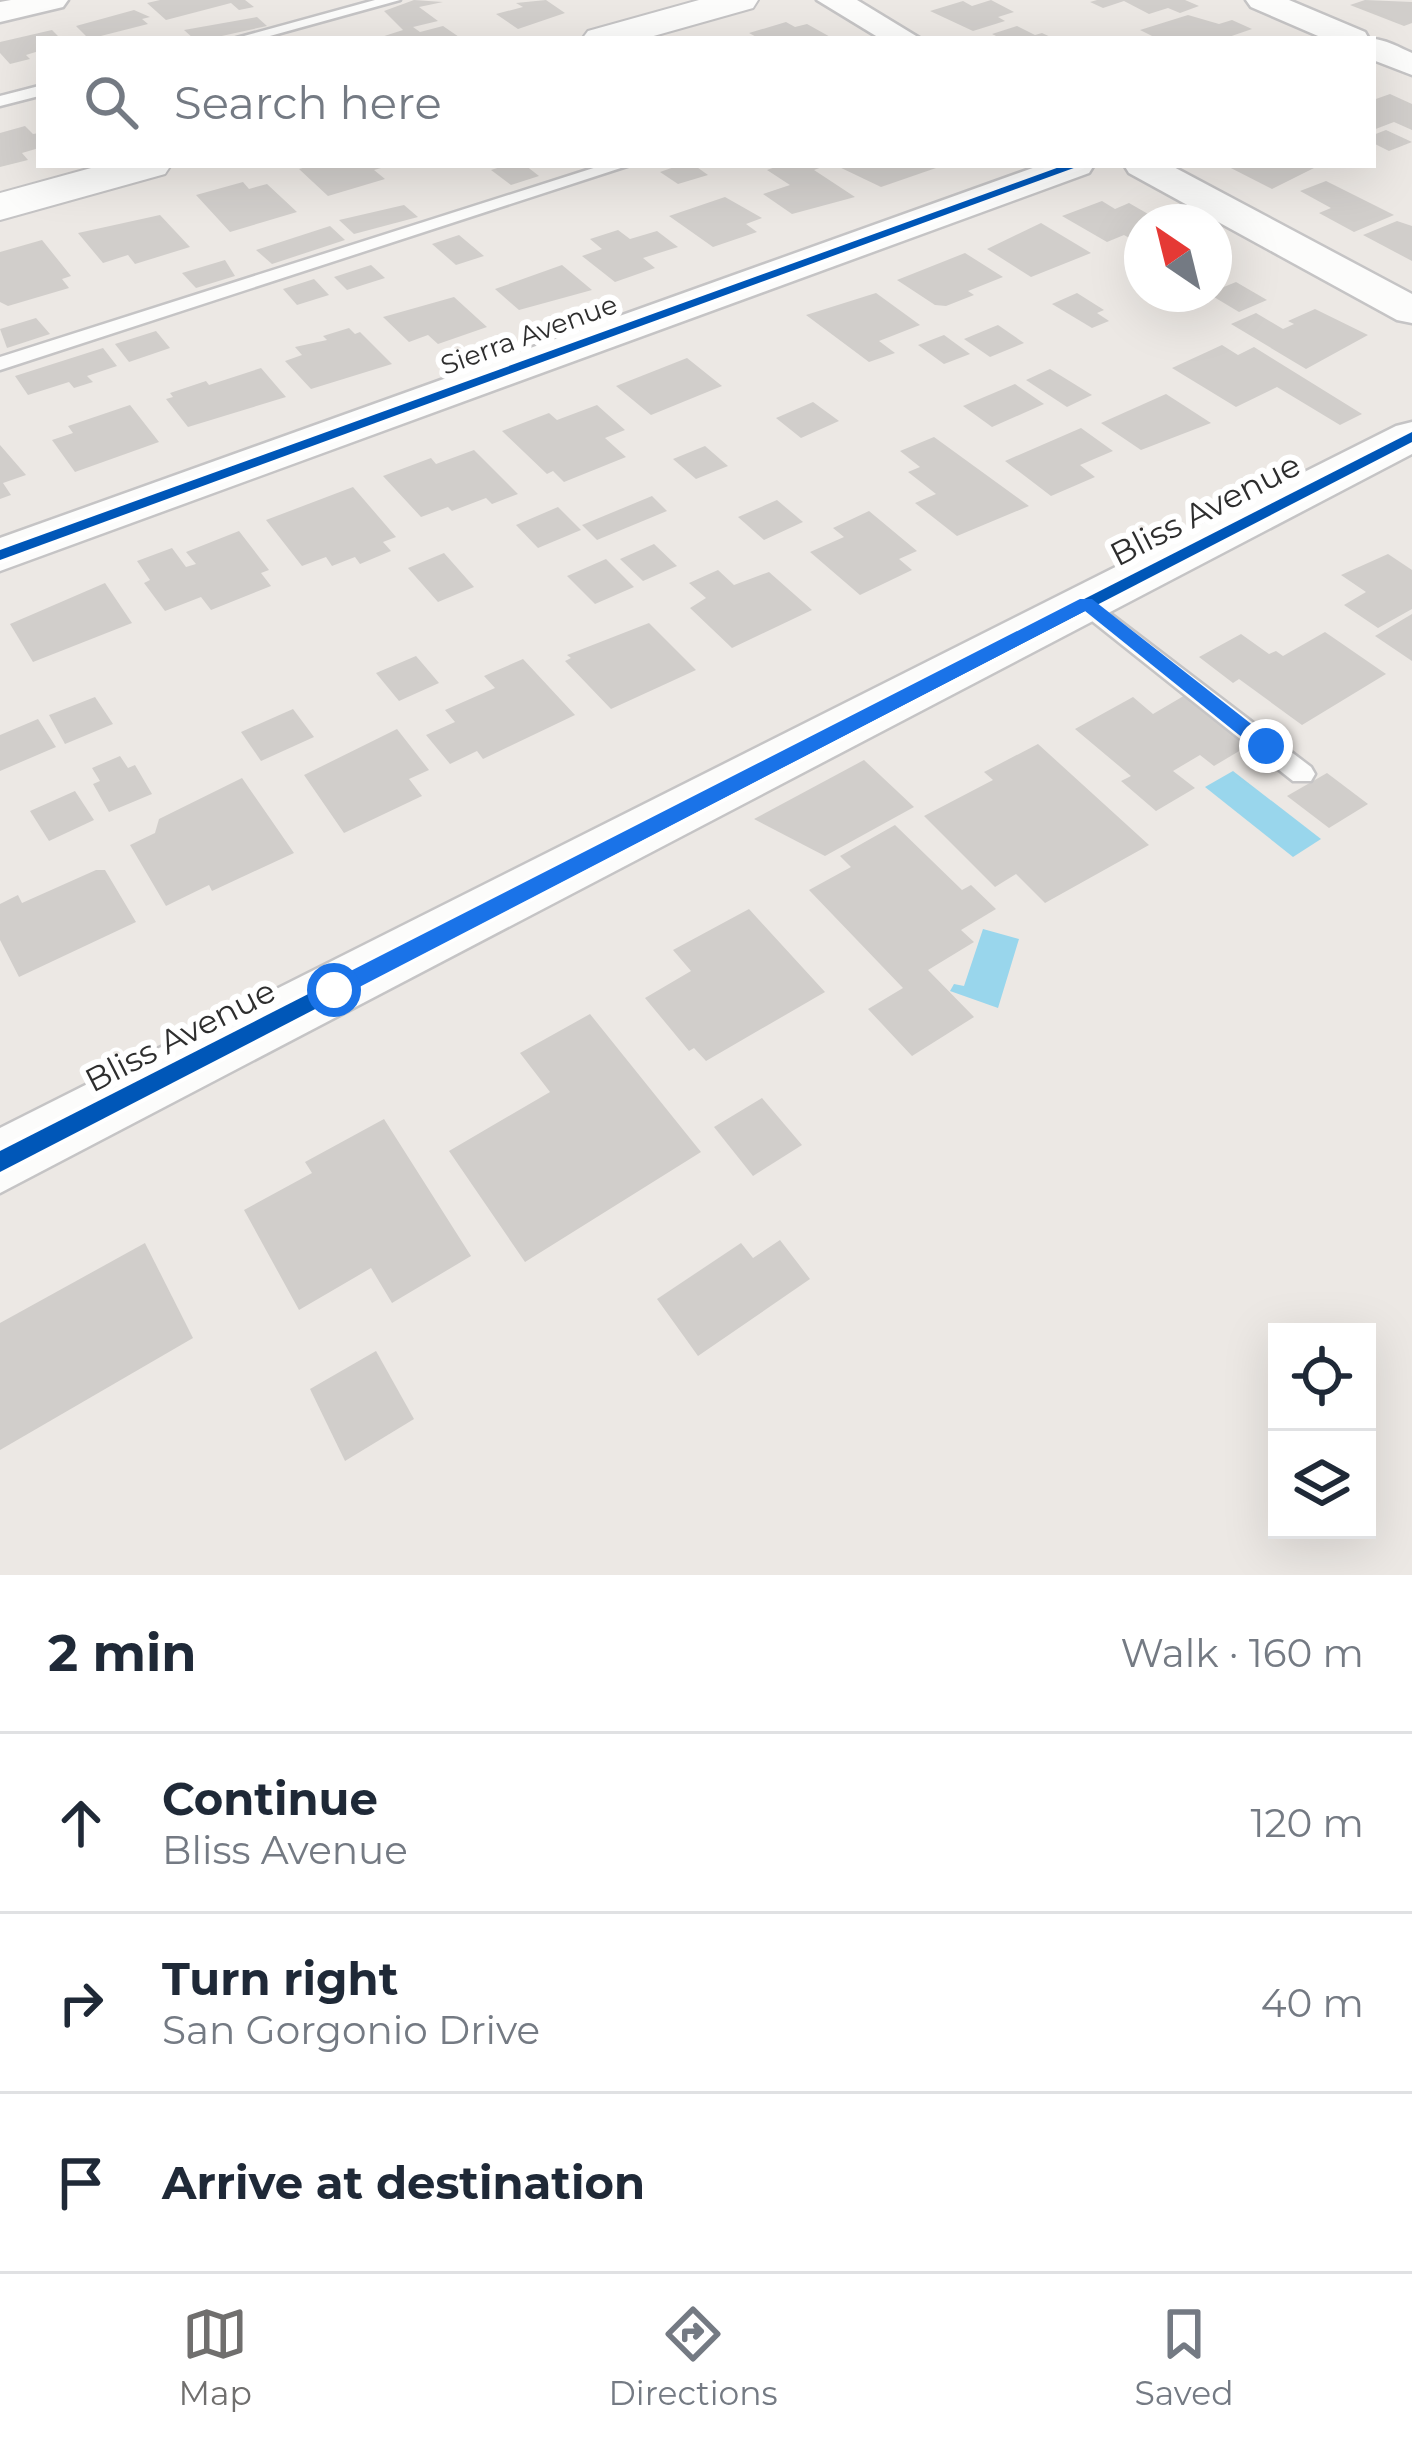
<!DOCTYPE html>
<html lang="en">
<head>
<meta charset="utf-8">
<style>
	:root { --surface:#fff; --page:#f6f6f7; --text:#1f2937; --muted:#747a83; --line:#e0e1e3; --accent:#706f6e }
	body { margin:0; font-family:Montserrat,sans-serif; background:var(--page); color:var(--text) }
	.controls { position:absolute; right:36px; bottom:36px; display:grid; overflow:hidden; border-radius:0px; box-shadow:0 12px 48px #0002 }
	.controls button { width:108px; height:108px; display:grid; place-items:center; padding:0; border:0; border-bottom:3px solid var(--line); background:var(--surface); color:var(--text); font:60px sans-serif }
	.compass { position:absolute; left:1124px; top:204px; width:108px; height:108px; border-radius:50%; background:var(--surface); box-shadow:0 12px 48px #0002; rotate:325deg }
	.stop { position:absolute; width:36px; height:36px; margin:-27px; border:9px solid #1a73e8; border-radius:50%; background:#fff }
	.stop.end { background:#1a73e8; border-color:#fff; box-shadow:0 3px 12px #0008 }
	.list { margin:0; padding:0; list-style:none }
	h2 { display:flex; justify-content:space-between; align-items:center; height:156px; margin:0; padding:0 48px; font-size:51px }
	h2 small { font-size:39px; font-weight:400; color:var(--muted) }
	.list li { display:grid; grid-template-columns:78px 1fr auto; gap:36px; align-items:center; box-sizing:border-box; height:180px; padding:0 48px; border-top:3px solid var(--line) }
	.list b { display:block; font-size:45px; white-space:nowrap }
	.list p { margin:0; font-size:39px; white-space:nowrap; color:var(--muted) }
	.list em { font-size:39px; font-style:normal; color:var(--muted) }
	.icon { flex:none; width:66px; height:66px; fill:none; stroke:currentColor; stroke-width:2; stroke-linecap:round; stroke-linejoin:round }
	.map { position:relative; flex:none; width:1412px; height:1575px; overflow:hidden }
	.search { position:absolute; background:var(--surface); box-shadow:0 12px 48px #0002; left:36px; right:36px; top:36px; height:132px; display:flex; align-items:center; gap:30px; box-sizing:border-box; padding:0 42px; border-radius:0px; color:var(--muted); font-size:45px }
	.sheet { height:696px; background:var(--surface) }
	nav { display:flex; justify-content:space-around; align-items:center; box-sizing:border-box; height:168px; border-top:3px solid var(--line); background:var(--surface); font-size:33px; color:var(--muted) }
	nav a { display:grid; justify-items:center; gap:6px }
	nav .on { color:var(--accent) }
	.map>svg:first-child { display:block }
</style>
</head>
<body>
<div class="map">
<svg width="1412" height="1575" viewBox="0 0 1412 1575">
	<rect width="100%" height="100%" fill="#ece8e4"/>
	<g fill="#99d6ec">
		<path d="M 1233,771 L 1321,839 L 1293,857 L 1205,787 Z"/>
		<path d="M 983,929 L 1019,939 L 998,1008 L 950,991 L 954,984 L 964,986 Z"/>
	</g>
	<g fill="#d1cecb">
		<path d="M 160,0 L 245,0 L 254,7 L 239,10 L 231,3 L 166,20 L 147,3 Z"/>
		<path d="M 414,0 L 443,2 L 419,7 L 438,21 L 413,27 L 420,32 L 443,26 L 462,39 L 375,39 L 403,30 L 384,11 Z"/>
		<path d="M 546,0 L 565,13 L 518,29 L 496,14 L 523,7 L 516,3 Z"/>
		<path d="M 991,0 L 1014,12 L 998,17 L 1005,21 L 973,31 L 930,11 L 963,1 L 972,6 Z"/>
		<path d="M 1097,0 L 1185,0 L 1199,6 L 1180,13 L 1168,8 L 1149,14 L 1124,1 L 1103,8 L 1090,2 Z"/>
		<path d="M 1365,0 L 1412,2 L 1412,23 L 1404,26 L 1350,5 Z"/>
		<path d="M 134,10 L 150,17 L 142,19 L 148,24 L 89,39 L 76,26 Z"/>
		<path d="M 1188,15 L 1219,24 L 1232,20 L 1252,29 L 1223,39 L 1158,39 L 1140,30 Z"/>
		<path d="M 257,17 L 267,26 L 208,39 L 194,39 L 184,30 Z"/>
		<path d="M 786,22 L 795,27 L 807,24 L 834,39 L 760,39 L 749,33 Z"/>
		<path d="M 1017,26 L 1035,35 L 1042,33 L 1055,39 L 1002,39 L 992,34 Z"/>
		<path d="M 52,30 L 61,39 L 39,39 L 39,51 L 26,55 L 30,59 L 10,64 L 0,53 L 0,42 Z"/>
		<path d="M 1390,94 L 1412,104 L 1412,130 L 1394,122 L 1373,130 L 1373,100 Z"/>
		<path d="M 25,126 L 33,134 L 39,133 L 39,148 L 22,153 L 28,160 L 0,167 L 0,133 Z"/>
		<path d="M 1386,130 L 1412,142 L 1389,151 L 1373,143 L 1373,135 Z"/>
		<path d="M 313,165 L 388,165 L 388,166 L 374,170 L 385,179 L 328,196 L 299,169 Z"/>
		<path d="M 507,165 L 525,165 L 539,176 L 511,185 L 491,170 Z"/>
		<path d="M 680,165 L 694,165 L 708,175 L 678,184 L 660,172 Z"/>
		<path d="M 781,165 L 828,165 L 814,170 L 855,197 L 792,214 L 763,194 L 790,185 L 767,170 Z"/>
		<path d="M 835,165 L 930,165 L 936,168 L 881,187 Z"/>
		<path d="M 1225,165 L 1308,165 L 1314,168 L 1272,189 Z"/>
		<path d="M 1326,181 L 1394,215 L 1354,232 L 1319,213 L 1331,208 L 1300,191 Z"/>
		<path d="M 243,182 L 249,189 L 267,184 L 297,212 L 230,232 L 196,195 Z"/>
		<path d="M 725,197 L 762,218 L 746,224 L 757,232 L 713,247 L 669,216 Z"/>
		<path d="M 1102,201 L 1115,209 L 1129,203 L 1162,222 L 1142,222 L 1142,245 L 1124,235 L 1107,242 L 1062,216 Z"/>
		<path d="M 404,205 L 418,217 L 354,234 L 339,220 Z"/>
		<path d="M 160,215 L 190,247 L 135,264 L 128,255 L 103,263 L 78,233 Z"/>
		<path d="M 1397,221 L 1412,226 L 1412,261 L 1363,235 Z"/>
		<path d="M 1041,223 L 1091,253 L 1031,277 L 987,249 Z"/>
		<path d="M 330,226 L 345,240 L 272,264 L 256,250 Z"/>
		<path d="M 618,230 L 630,239 L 657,231 L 678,247 L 643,258 L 655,268 L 615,282 L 582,256 L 602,249 L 590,239 Z"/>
		<path d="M 459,235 L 484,256 L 456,265 L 432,244 Z"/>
		<path d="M 42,240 L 71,276 L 62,279 L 69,288 L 8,306 L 0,302 L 0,252 Z"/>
		<path d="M 965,253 L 1003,277 L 968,291 L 974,295 L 946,306 L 935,305 L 897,280 Z"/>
		<path d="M 225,260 L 235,276 L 196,288 L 182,273 Z"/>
		<path d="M 371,265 L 385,278 L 347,290 L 334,277 Z"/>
		<path d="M 562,265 L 592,290 L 519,310 L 495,289 Z"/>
		<path d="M 314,279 L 329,295 L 297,305 L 283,289 Z"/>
		<path d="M 1236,282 L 1267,300 L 1239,312 L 1214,297 L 1214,291 Z"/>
		<path d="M 876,293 L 920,325 L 879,341 L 895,353 L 869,362 L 806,315 Z"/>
		<path d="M 1077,293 L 1104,310 L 1097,313 L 1109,321 L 1092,328 L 1052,304 Z"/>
		<path d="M 454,297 L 487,327 L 438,344 L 428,335 L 409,342 L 383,317 Z"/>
		<path d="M 1315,309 L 1368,335 L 1306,369 L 1231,324 L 1256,313 L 1283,329 L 1294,324 L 1288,321 Z"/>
		<path d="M 36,318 L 50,334 L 7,348 L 0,329 Z"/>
		<path d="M 998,325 L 1024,343 L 990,357 L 964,339 Z"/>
		<path d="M 349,328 L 355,334 L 360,332 L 392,364 L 311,389 L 285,361 L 302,355 L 295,347 L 327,340 L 323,336 Z"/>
		<path d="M 156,331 L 170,348 L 129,362 L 115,344 Z"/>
		<path d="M 944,335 L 970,354 L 944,364 L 918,345 Z"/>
		<path d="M 1222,345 L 1238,355 L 1254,347 L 1362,414 L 1340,425 L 1277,387 L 1236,407 L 1172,368 Z"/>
		<path d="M 103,348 L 117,366 L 87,376 L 93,382 L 74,388 L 69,382 L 28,395 L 15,376 Z"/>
		<path d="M 687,358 L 722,386 L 651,415 L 616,386 Z"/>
		<path d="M 261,368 L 286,397 L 188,427 L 166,399 L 173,397 L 170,393 L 206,381 L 209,385 Z"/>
		<path d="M 1050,369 L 1092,395 L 1067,407 L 1026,380 Z"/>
		<path d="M 1015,384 L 1044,404 L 992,427 L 963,406 Z"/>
		<path d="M 1166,394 L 1211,423 L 1141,450 L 1101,423 Z"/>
		<path d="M 813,402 L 839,421 L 801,438 L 776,418 Z"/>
		<path d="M 130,405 L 159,442 L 75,472 L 52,440 L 73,433 L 68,426 Z"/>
		<path d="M 597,405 L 625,430 L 605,438 L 626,457 L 564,482 L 553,471 L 547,474 L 502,431 L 549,413 L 557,420 Z"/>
		<path d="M 1081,428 L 1113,451 L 1080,465 L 1095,477 L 1051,496 L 1005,461 Z"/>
		<path d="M 934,437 L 1029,506 L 957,536 L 915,503 L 936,494 L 908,472 L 920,467 L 900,451 Z"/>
		<path d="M 0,445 L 26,475 L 3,483 L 11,495 L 0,499 Z"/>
		<path d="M 705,446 L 728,466 L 696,479 L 673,459 Z"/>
		<path d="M 474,450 L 518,494 L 492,504 L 486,498 L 452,511 L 448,507 L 421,517 L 383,476 L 431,458 L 436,464 Z"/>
		<path d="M 353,487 L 396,537 L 383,542 L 391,551 L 360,564 L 355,557 L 332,566 L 326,557 L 302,566 L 266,520 Z"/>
		<path d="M 652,496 L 667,511 L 597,540 L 582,525 Z"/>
		<path d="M 777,500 L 803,522 L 764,540 L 738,517 Z"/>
		<path d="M 558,507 L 581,530 L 538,548 L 516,525 Z"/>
		<path d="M 869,511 L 917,551 L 899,559 L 912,570 L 860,595 L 810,552 L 844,537 L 833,528 Z"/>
		<path d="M 239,531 L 269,570 L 261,573 L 271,586 L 211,610 L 201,597 L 165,611 L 144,583 L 150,580 L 137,561 L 172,548 L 186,567 L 196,564 L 186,552 Z"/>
		<path d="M 654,544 L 677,566 L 643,581 L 620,559 Z"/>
		<path d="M 444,553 L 474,587 L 438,602 L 408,568 Z"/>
		<path d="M 1388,554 L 1412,570 L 1412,609 L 1378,628 L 1344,605 L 1366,592 L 1341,575 Z"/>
		<path d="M 606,559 L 634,587 L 595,604 L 567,576 Z"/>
		<path d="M 718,570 L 734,585 L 769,572 L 812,610 L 732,648 L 690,608 L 706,598 L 689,583 Z"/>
		<path d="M 105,583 L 132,623 L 33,662 L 10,624 Z"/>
		<path d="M 1412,614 L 1412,661 L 1375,636 Z"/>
		<path d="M 649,623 L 696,670 L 611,709 L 565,661 L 571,658 L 567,655 Z"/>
		<path d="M 1325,632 L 1386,674 L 1302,725 L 1239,679 L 1233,683 L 1199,657 L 1241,634 L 1269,654 L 1276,651 L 1283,656 Z"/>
		<path d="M 416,656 L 439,683 L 399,701 L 376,673 Z"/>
		<path d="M 523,659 L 575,715 L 483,759 L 477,751 L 450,764 L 426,735 L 455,722 L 445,710 L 495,688 L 484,676 Z"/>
		<path d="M 1187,694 L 1251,744 L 1214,766 L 1200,755 L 1173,771 L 1195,788 L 1156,811 L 1121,781 L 1131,776 L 1075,729 L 1133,697 L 1153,714 Z"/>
		<path d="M 95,697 L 113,724 L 65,744 L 49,715 Z"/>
		<path d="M 293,709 L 314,737 L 261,761 L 241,732 Z"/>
		<path d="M 38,719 L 56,747 L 0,771 L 0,735 Z"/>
		<path d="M 397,729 L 429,770 L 409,779 L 422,796 L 344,833 L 304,775 Z"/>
		<path d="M 1038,744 L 1149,845 L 1045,903 L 1016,874 L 995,887 L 924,816 L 993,780 L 984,772 Z"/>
		<path d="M 120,756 L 128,768 L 135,765 L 152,794 L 109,812 L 93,784 L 100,781 L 92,768 Z"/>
		<path d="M 864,760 L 914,807 L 825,856 L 754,819 Z"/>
		<path d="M 1327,773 L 1368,804 L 1329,828 L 1287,796 Z"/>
		<path d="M 242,778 L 294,853 L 212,891 L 209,885 L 166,906 L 130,845 L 155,833 L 159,819 Z"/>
		<path d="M 75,791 L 94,820 L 49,841 L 30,811 Z"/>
		<path d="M 895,825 L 962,890 L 971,885 L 996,909 L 961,930 L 974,942 L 928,970 L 974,1017 L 912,1056 L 868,1009 L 903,988 L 809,890 L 851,867 L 840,856 Z"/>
		<path d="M 96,870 L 105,870 L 136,922 L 19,977 L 0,940 L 0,904 L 18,895 L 22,903 Z"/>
		<path d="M 749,909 L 825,992 L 706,1061 L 694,1048 L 689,1051 L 645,998 L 691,971 L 673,950 Z"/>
		<path d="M 590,1014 L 701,1152 L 525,1262 L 449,1151 L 550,1092 L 520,1053 Z"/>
		<path d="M 762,1098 L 802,1145 L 753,1176 L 714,1127 Z"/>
		<path d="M 384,1119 L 471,1256 L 392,1303 L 371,1268 L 299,1310 L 244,1210 L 312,1173 L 305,1162 Z"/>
		<path d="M 780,1240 L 810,1279 L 698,1356 L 657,1299 L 741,1243 L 753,1258 Z"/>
		<path d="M 145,1243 L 193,1338 L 0,1450 L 0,1323 Z"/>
		<path d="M 376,1351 L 414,1419 L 345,1461 L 310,1389 Z"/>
	</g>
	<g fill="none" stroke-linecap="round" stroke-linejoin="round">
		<g stroke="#c5c4c5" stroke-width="5">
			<g id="service">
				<path d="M 375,0 L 400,0 L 259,39 L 233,39 Z"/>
				<path d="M 39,86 L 39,96 L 0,106 L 0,96 Z"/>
				<path d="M 603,165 L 630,165 L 0,370 L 0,357 Z"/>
				<path d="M 1086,595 L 1311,767 L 1315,774 L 1311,781 L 1293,781 L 1077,609 L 1074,603 Z"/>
			</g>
		</g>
		<g stroke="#c5c4c5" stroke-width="5">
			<g id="minor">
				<path d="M 11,0 L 68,0 L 63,7 L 0,22 L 0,2 Z"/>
				<path d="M 817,0 L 857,0 L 921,39 L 881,39 Z"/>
				<path d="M 1246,0 L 1289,0 L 1365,32 L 1369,39 C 1384,38 1398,47 1412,53 L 1412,75 L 1373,60 L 1373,39 L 1325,39 L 1251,7 Z"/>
				<path d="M 1041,165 L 1094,165 L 1089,173 L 0,571 L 0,538 Z"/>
				<path d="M 1124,165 L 1170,165 L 1412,294 L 1412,323 L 1397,320 L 1129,173 Z"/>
				<path d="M 1412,422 L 1412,454 L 0,1193 L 0,1128 L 1396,426 Z"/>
			</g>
		</g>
		<g stroke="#c5c4c5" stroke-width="4">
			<g id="tertiary">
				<path d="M 699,0 L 758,0 L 753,8 L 643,39 L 582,39 L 588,31 Z"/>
				<path d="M 102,165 L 171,165 L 165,174 L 0,220 L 0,193 Z"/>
			</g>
		</g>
		<use href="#service" fill="#fcfcfb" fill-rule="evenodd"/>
		<use href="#minor" fill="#fcfcfb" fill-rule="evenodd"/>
		<use href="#tertiary" fill="#fcfcfb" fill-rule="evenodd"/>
		<g stroke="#fff" stroke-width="8">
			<g id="cycleway">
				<path d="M 1065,165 L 1082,165 L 0,560 L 0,550 Z"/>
				<path d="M 1412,432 L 1412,442 L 0,1172 L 0,1151 Z"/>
			</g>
		</g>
		<use href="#cycleway" fill="#0057b8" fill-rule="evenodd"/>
	</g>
	<path fill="#1a73e8" d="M 1080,599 L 1092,599 L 1273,741 L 1273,751 L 1259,751 L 1085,611 L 342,996 L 327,996 L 327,983 Z"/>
	<g text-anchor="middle" stroke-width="12" stroke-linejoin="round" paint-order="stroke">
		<g font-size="27" fill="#2e2e2e" stroke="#fff">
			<text transform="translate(529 335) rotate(-20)" y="9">Sierra Avenue</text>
		</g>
		<g font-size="33" fill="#2e2e2e" stroke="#fff">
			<text transform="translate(1205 509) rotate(-27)" y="12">Bliss Avenue</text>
			<text transform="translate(180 1035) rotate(-27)" y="12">Bliss Avenue</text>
		</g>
	</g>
</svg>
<div class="controls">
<button><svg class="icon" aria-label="locate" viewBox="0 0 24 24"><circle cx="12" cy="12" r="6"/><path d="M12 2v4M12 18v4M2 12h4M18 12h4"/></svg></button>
<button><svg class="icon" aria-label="layers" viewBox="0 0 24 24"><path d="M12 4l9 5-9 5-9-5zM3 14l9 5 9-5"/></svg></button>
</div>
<svg class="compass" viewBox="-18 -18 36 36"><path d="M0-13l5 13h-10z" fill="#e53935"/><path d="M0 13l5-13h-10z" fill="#747a83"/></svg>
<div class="stop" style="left:334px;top:990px"></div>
<div class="stop end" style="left:1266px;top:746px"></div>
<div class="search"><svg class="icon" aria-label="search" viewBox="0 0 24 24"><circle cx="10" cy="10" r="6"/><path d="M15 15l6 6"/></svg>Search here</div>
</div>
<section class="sheet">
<h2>2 min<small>Walk · 160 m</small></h2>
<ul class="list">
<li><svg class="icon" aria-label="ahead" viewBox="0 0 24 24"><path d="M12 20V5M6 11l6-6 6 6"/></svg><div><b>Continue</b><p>Bliss Avenue</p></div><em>120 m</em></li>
<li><svg class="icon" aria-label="right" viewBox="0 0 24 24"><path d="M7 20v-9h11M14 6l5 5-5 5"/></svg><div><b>Turn right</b><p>San Gorgonio Drive</p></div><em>40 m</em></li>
<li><svg class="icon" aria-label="arrive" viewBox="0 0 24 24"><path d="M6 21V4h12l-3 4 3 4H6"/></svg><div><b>Arrive at destination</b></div></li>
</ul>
</section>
<nav>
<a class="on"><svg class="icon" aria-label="map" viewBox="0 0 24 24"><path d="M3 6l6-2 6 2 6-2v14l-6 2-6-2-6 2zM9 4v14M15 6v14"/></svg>Map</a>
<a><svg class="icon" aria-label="directions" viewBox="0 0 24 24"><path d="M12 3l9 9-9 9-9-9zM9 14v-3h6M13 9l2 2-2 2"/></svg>Directions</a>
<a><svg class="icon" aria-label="saved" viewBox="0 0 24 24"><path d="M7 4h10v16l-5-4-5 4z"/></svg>Saved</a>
</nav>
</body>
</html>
